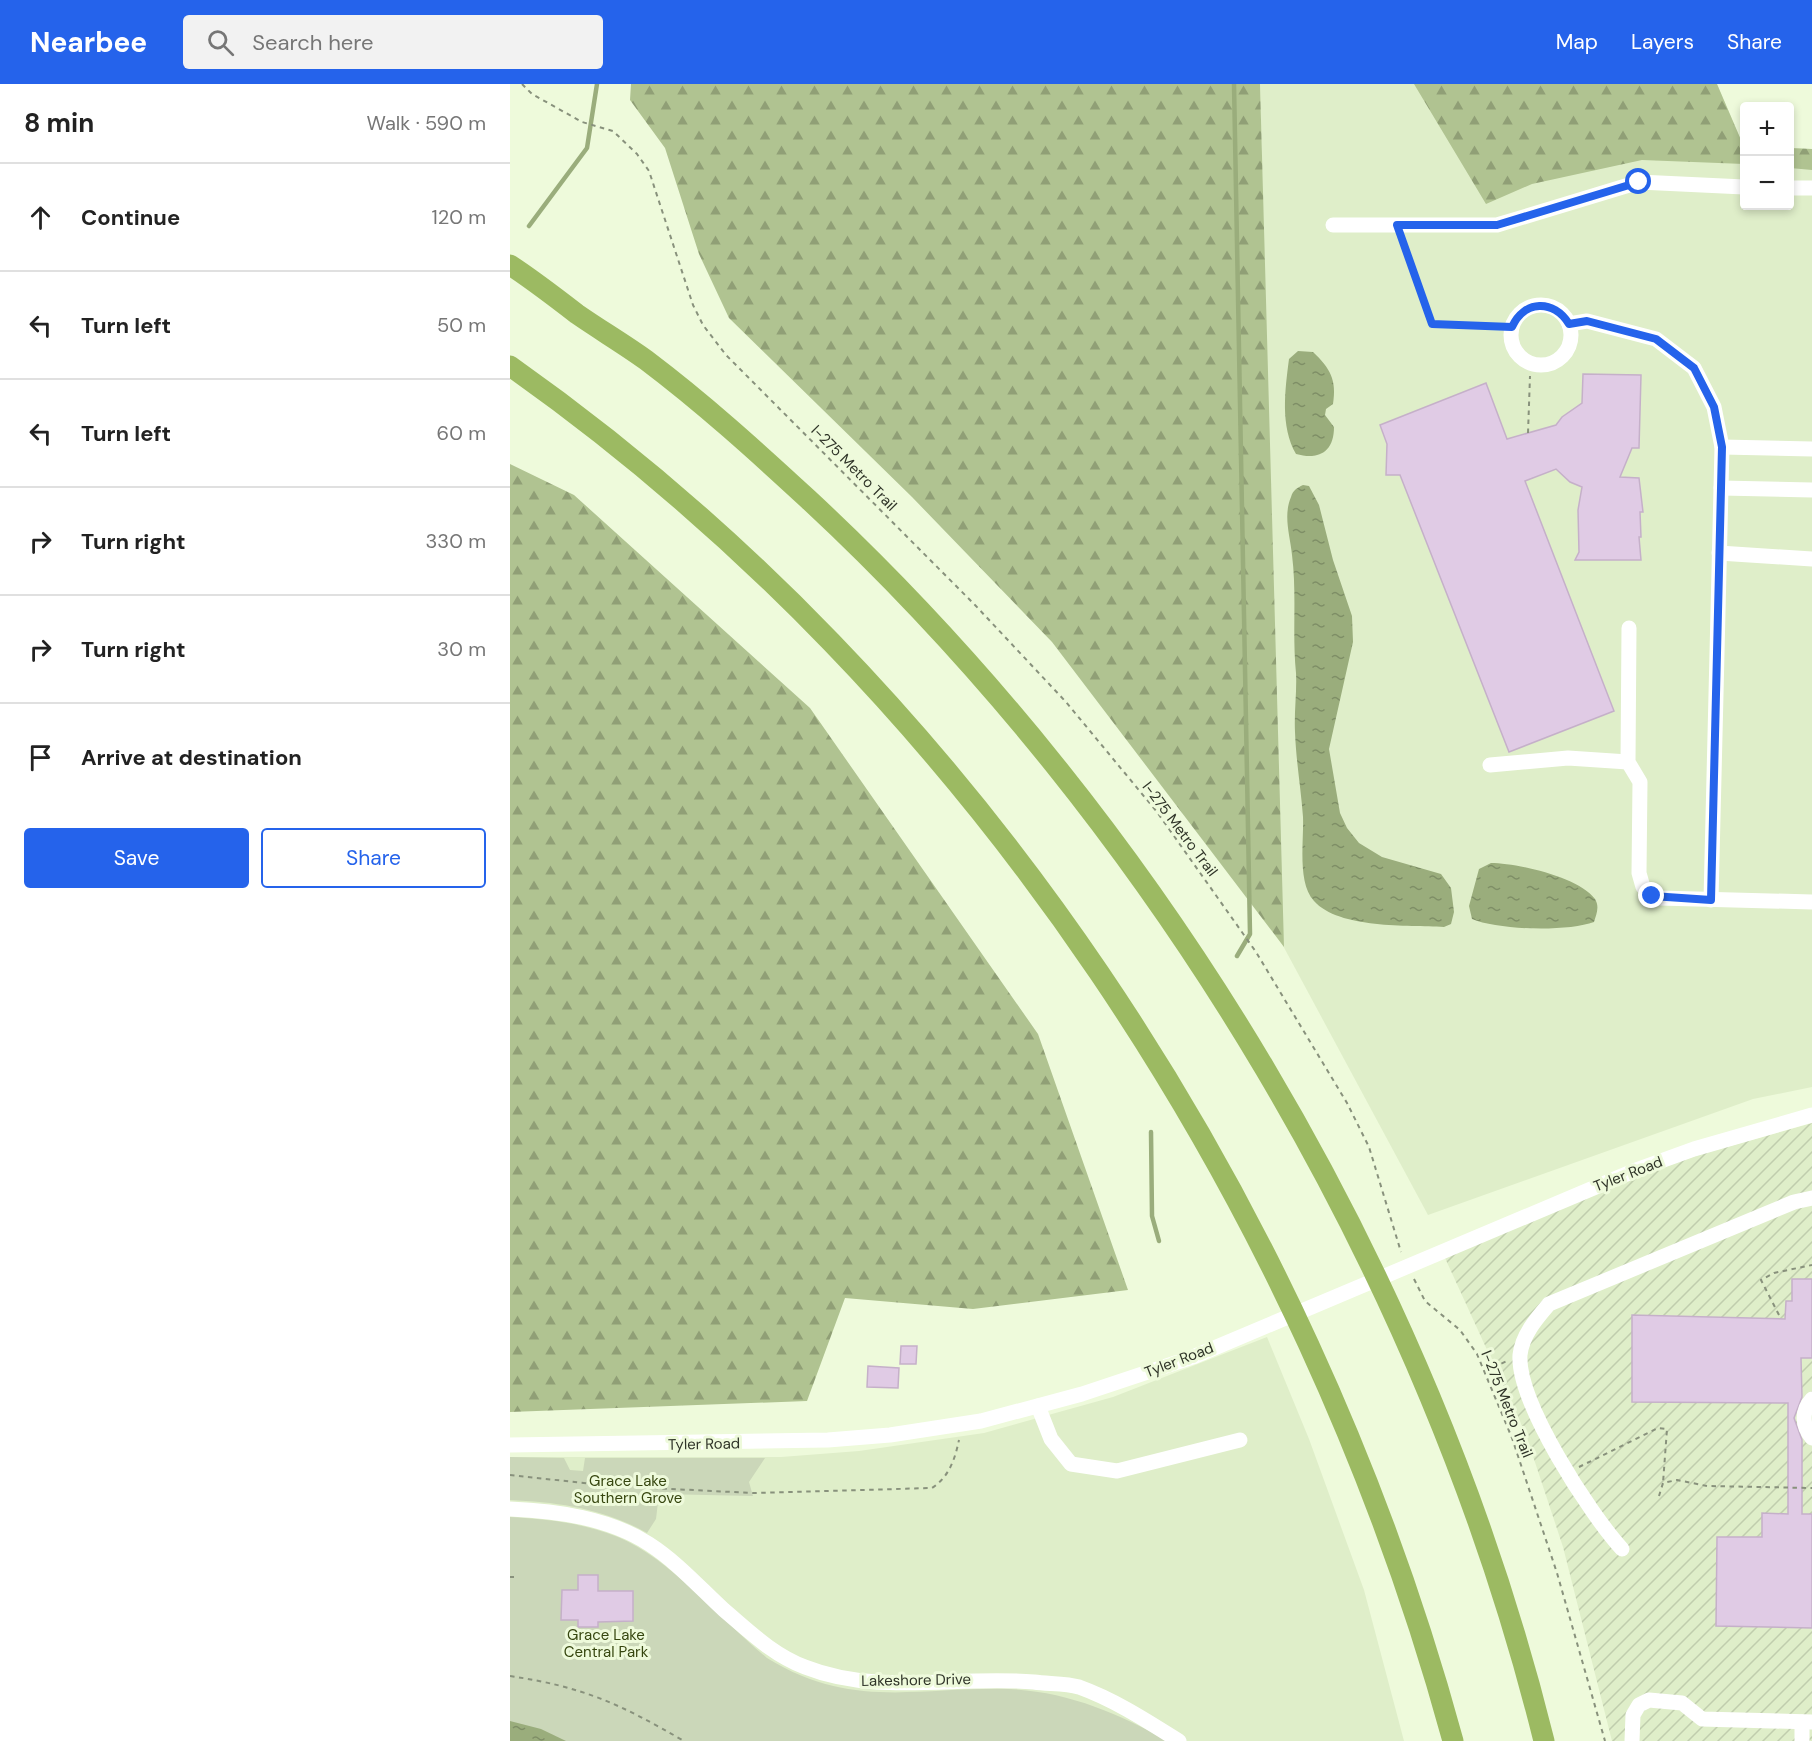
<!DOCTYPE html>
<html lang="en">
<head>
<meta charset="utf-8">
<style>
	:root { --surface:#fff; --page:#f2f2f2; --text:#222; --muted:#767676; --line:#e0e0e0; --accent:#2563eb }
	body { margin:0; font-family:"DM Sans",sans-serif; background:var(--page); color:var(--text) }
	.controls { position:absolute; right:18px; top:18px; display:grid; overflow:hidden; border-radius:6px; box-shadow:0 3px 9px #0003 }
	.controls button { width:54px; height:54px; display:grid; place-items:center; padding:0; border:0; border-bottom:2px solid var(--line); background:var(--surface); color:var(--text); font:30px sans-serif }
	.stop { position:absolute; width:18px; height:18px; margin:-14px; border:4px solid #2563eb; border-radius:50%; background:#fff }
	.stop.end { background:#2563eb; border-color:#fff; box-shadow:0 2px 6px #0008 }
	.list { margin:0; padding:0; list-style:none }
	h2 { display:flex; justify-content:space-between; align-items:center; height:78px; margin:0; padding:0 24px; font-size:26px }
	h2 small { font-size:20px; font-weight:400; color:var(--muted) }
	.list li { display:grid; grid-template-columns:39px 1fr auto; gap:18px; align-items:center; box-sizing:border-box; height:108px; padding:0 24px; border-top:2px solid var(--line) }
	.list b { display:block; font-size:22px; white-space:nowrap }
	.list em { font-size:20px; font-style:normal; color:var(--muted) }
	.actions { display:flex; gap:12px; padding:18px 24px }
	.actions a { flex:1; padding:14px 0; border:2px solid var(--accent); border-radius:6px; text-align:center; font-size:21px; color:var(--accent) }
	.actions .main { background:var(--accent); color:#fff }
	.icon { flex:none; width:33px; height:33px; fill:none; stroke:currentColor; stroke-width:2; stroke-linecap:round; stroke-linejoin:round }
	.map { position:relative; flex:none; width:1302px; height:1657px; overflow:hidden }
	header { display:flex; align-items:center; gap:36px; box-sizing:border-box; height:84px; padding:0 30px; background:var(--accent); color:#fff }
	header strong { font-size:28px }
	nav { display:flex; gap:33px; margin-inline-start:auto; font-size:21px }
	.search { width:420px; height:54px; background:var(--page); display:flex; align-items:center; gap:15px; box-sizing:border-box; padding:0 21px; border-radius:6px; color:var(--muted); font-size:22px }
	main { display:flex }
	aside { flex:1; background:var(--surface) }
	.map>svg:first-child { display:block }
</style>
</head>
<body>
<header>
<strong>Nearbee</strong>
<div class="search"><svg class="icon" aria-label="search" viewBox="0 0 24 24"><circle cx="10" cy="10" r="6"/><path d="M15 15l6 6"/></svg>Search here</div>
<nav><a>Map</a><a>Layers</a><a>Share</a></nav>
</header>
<main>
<aside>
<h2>8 min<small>Walk · 590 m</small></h2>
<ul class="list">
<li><svg class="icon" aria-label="ahead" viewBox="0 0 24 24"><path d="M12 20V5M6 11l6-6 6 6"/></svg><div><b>Continue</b></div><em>120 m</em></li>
<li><svg class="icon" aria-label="left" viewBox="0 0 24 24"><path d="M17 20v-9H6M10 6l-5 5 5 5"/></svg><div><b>Turn left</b></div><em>50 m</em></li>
<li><svg class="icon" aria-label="left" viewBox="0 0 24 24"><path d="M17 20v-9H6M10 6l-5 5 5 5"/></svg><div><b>Turn left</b></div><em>60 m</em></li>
<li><svg class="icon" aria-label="right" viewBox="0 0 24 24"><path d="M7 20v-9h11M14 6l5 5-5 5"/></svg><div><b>Turn right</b></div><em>330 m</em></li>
<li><svg class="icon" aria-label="right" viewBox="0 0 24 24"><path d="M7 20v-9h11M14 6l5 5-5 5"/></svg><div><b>Turn right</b></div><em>30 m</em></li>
<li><svg class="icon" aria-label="arrive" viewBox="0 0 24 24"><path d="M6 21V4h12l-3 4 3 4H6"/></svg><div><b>Arrive at destination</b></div></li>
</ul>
<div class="actions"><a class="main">Save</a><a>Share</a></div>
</aside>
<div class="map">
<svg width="1302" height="1657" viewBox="0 0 1302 1657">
	<defs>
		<pattern id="industrial-furrows" width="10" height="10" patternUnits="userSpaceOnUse" patternTransform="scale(1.5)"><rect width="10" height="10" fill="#dfeec9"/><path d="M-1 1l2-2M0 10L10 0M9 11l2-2" fill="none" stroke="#c0cdad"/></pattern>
		<pattern id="forest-firs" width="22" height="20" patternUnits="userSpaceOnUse" patternTransform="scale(1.5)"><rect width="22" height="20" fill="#b0c391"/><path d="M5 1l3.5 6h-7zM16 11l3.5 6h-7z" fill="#909f76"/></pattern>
		<pattern id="water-ripples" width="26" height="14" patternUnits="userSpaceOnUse" patternTransform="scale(1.5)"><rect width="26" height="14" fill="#9aad7c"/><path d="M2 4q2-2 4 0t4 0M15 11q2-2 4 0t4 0" fill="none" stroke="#7e8e66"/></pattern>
	</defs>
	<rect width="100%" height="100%" fill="#eefadb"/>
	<g fill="#dfeec9">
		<path d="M 750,0 L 1207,0 L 1234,63 L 1234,122 L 1280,122 L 1280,64 L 1302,65 L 1302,1003 L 1243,1015 L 918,1131 L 771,858 Z"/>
		<path d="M 757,1253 L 799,1355 L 854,1506 L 894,1657 L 0,1657 L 0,1373 L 271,1373 L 349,1367 L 474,1349 L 603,1313 Z"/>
	</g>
	<path fill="url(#industrial-furrows)" d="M 1302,1039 L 1302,1657 L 1102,1657 L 1053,1463 L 1016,1351 L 935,1174 L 1115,1097 L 1188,1071 Z"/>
	<g fill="#cbd7b9">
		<path d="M 0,1373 L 54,1374 L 60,1386 L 73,1387 L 75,1374 L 255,1374 L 239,1398 L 243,1412 L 149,1410 L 146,1435 L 137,1449 C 95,1425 48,1418 0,1416 Z"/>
		<path d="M 0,1433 C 36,1435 74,1439 108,1453 C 161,1475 212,1537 257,1574 C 341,1626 407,1603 498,1605 C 556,1607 608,1629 658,1657 L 0,1657 Z"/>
	</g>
	<g fill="url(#forest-firs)">
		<path d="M 121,0 L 750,0 L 774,863 L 542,558 L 402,413 L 219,234 L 189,170 L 155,64 L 120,16 Z"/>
		<path d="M 904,0 L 1207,0 L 1234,63 L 1234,80 L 1132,76 L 1022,100 L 976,120 Z"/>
		<path d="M 1280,64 L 1302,65 L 1302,86 L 1280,84 Z"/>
		<path d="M 0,380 L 64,411 L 300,624 L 528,950 L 618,1206 L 463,1225 L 335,1214 L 297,1317 L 0,1328 Z"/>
	</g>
	<g fill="url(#water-ripples)">
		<path d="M 788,267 L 803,268 C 820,284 827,296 823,320 L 816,325 L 815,331 L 824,343 C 824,369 808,376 786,370 C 770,342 775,306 779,275 Z"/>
		<path d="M 793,401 L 799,402 L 809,421 L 823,476 L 842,532 L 843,558 L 819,665 L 830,729 L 837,744 L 849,759 L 872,773 L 931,790 L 941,804 L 944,828 L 941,840 L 934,843 C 898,841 829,845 804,817 C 787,799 794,757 793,733 C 791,705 786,677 785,648 C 784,628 787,608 786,589 C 782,550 787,510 782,471 C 780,451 773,432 781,413 C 783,406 787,404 793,401 Z"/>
		<path d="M 981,779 C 1007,779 1069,793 1085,815 C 1090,823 1086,831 1084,838 C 1057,848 988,846 962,835 L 959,822 L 969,785 Z"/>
		<path d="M 0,1637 L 31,1645 L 56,1657 L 0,1657 Z"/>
	</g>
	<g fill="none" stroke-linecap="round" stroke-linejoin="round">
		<g stroke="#9aad7c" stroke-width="4.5">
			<path d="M 724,0 L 740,850 L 727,872"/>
			<path d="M 19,142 L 77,64 L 87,0"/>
			<path d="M 641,1048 L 642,1132 L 649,1157"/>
		</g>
	</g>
	<g fill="#e0cbe5" stroke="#c5b0c9" stroke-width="1.5">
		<path d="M 1073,290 L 1131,291 L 1129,364 L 1122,364 L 1110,393 L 1129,394 L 1133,428 L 1130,428 L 1131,453 L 1129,453 L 1131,476 L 1065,476 L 1069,468 L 1068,426 L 1072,403 L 1060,398 L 1046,385 L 1015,397 L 1104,627 L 999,668 L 890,391 L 876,391 L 877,360 L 870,341 L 976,299 L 997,355 L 1046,341 L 1052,333 L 1072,319 Z"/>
		<path d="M 1282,1195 L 1302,1195 L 1302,1274 L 1291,1274 L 1292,1313 L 1284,1334 L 1292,1356 L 1292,1430 L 1302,1430 L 1302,1544 L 1206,1542 L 1207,1453 L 1252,1453 L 1252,1429 L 1278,1430 L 1278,1319 L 1122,1318 L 1122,1231 L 1275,1235 L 1276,1217 L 1282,1217 Z"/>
		<path d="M 391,1262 L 407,1262 L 406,1280 L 390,1280 Z"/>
		<path d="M 358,1282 L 389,1284 L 388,1304 L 357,1303 Z"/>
		<path d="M 68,1491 L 88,1491 L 88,1507 L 123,1507 L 123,1537 L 88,1538 L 88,1543 L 68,1543 L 68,1536 L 51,1536 L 52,1506 L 68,1506 Z"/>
	</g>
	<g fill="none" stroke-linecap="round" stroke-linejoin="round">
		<g stroke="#88917c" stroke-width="2" stroke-dasharray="4.5 4.5" stroke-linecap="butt">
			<path d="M 12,0 L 22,10 L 72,38 L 103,47 L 127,70 L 139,87 L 183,221 L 193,241 L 216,271 L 465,521 L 556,618 L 647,728 L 746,868 L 837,1019 L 859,1063 L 891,1168"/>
			<path d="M 891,155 L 922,240 L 988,242"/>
			<path d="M 1018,349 L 1020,292"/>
			<path d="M 904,1195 L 915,1217 L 950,1246 L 967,1270 L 1002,1354 L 1047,1489 L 1095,1657"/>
			<path d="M 1269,1231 L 1251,1196 L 1264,1189 L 1302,1181"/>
			<path d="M 975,1287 L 997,1277"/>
			<path d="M 1069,1383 L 1148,1344 L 1157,1345 L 1153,1399"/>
			<path d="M 0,1391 L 101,1402 L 243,1409 L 422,1404 C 439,1393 445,1375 449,1356"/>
			<path d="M 1149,1412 L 1153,1399 L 1167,1396 L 1197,1402 L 1302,1404"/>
			<path d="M 0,1493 L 4,1493"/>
			<path d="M 0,1592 C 74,1603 110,1620 174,1657"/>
		</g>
		<g stroke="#fff" stroke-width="15">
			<path d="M 1280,104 L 1302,104"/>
			<path d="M 823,141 L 987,141 L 1129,98 L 1234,103"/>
			<circle cx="1031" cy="251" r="30"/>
			<path d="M 1059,240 L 1077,237 L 1146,255 L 1184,284 L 1204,323 L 1212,363 L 1201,816"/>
			<path d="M 1212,363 L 1302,365"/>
			<path d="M 1211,404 L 1302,406"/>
			<path d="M 1209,469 L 1302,475"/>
			<path d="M 1119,544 L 1118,678 L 1130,698 L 1129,789 L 1133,803 L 1149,814 L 1302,818"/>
			<path d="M 980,681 L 1058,674 L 1118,678"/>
			<path d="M 1302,1315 C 1291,1327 1292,1342 1302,1354"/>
			<path d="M 528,1322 L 541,1355 L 561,1380 L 607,1387 L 730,1356"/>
			<path d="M 0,1361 L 318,1356 L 380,1351 L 471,1337 L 572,1310 L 683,1273 L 1126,1086 L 1184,1065 L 1302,1031"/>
			<path d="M 0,1425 C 47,1427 99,1434 139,1460 C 167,1478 190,1504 214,1526 C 240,1548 263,1571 295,1583 C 368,1612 448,1591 524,1598 C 538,1600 556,1599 569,1603 C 605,1616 637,1637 669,1657"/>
			<path d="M 1112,1465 C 1080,1430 1007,1318 1010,1271 C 1012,1251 1027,1234 1039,1220 L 1284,1118 L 1302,1114"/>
			<path d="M 1122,1657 L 1123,1631 L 1129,1621 L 1139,1616 L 1172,1619 L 1192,1635 L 1302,1638"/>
			<path d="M 1292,1657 L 1292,1638"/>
		</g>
		<g stroke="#9cba62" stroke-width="21">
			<path d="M 0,181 C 23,196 45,213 67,230 C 90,246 114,260 136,276 C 193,319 246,367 298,415 C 649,741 919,1192 1034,1657"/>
			<path d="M 0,282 C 461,607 796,1117 943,1657"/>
		</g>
	</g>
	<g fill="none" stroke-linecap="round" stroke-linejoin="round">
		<path stroke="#2563eb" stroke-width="8" d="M 1129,98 L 987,141 L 887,141 L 922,240 L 1002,243 C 1014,216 1044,215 1059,240 L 1077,237 L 1146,255 L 1184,284 L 1204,323 L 1212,363 L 1201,816 L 1142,812"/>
	</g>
	<g text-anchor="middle" stroke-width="6" stroke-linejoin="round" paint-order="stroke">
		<g font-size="15" fill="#2f3428" stroke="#eefadb">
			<text transform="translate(344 384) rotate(45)" y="5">I-275 Metro Trail</text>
			<text transform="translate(670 745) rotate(53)" y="5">I-275 Metro Trail</text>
			<text transform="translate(1118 1090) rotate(-21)" y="5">Tyler Road</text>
			<text transform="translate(669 1276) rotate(-21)" y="5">Tyler Road</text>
			<text transform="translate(997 1320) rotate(68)" y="5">I-275 Metro Trail</text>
			<text transform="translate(194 1360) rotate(-1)" y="5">Tyler Road</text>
			<text transform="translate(406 1596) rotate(-1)" y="5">Lakeshore Drive</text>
		</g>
		<g font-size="15" fill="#36460f" stroke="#eefadb">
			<text x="118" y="1402">Grace Lake<tspan x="118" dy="17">Southern Grove</tspan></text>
			<text x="96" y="1556">Grace Lake<tspan x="96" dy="17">Central Park</tspan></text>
		</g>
	</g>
</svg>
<div class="controls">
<button>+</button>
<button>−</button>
</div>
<div class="stop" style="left:1129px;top:98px"></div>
<div class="stop end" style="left:1142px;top:812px"></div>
</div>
</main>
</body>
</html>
